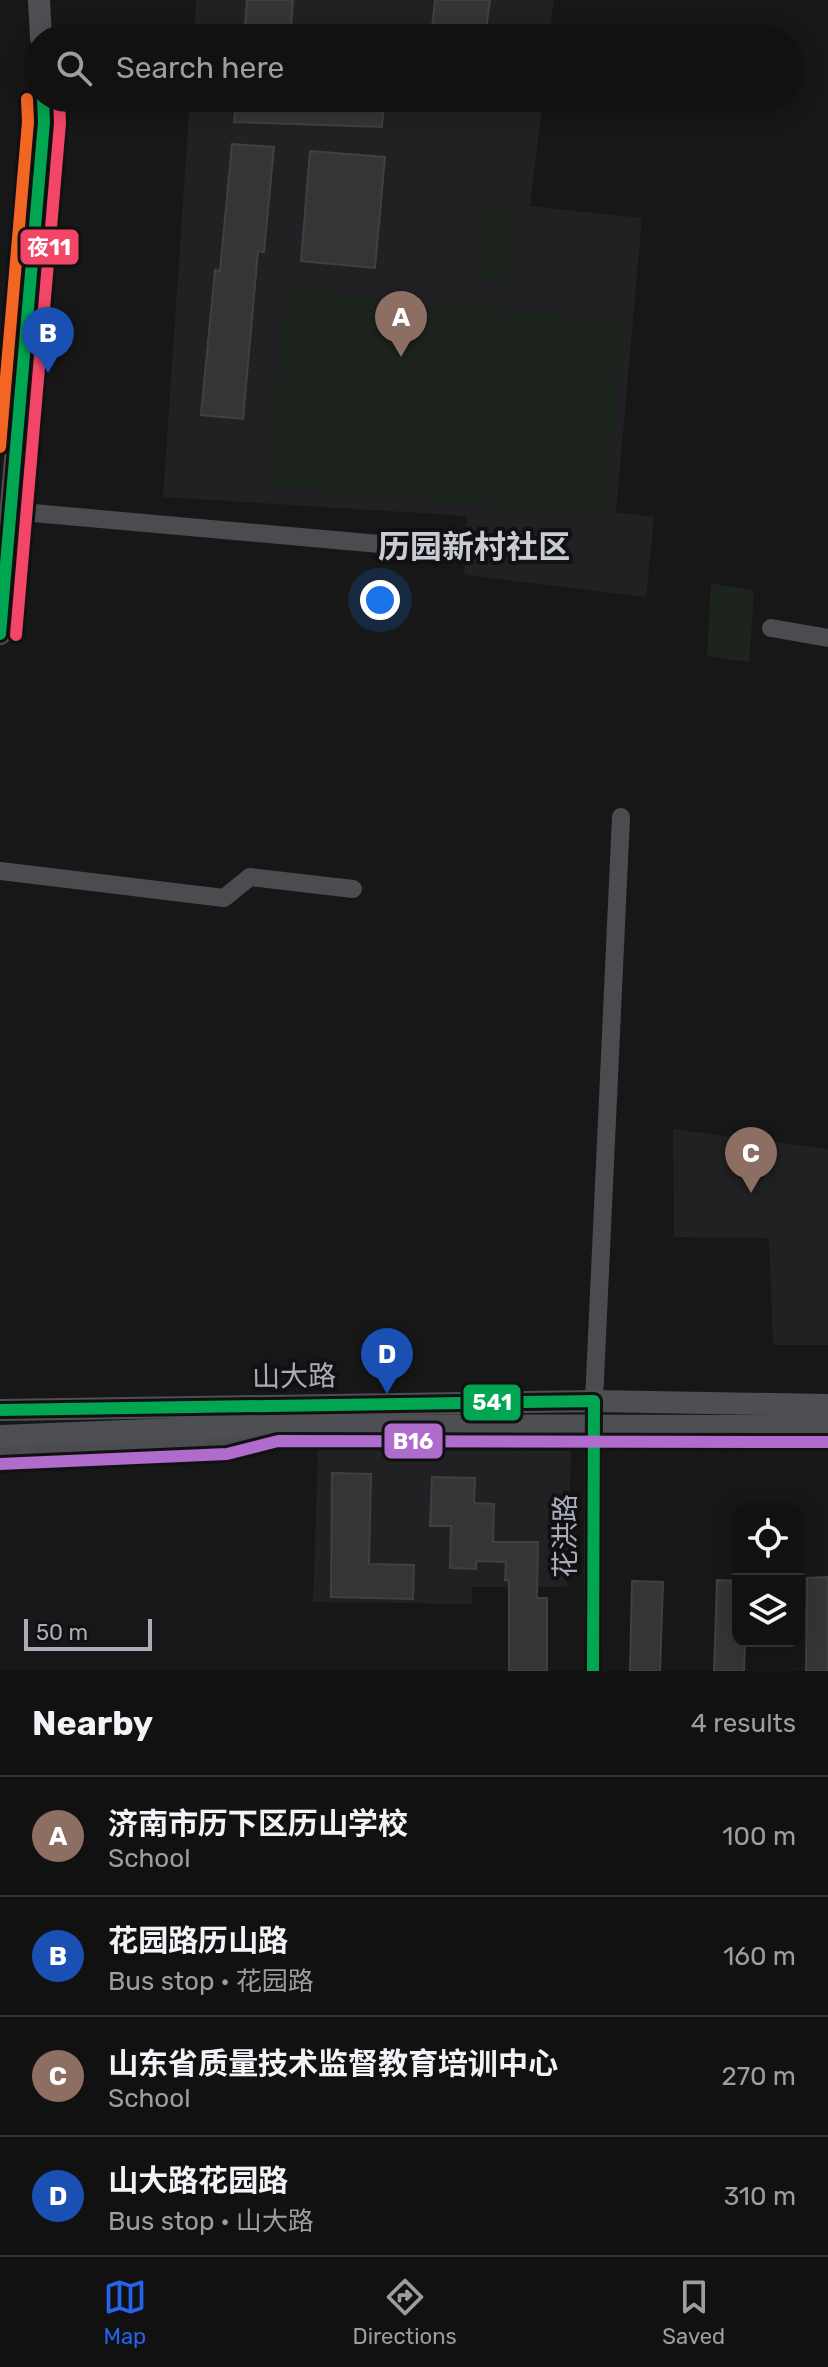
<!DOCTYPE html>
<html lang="en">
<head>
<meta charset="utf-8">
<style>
	:root { --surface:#111; --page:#1a1a1a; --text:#f1f3f6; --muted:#9c9d9f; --line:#303131; --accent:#2563eb }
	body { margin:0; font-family:Rubik,"Noto Sans SC",sans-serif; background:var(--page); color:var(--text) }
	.controls { position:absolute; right:24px; bottom:24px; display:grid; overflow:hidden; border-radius:16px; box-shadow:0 4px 20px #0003 }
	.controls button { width:72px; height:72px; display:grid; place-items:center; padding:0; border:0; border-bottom:2px solid var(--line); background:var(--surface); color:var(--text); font:40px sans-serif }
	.scale { position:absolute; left:24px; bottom:20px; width:128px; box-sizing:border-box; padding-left:8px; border:4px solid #a8adb8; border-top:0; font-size:22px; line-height:28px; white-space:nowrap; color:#a8adb8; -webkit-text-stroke:6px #111113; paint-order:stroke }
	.you { position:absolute; left:380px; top:600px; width:28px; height:28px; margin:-20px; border:6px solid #fff; border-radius:50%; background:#1a73e8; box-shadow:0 0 0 12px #1a73e833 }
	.badge { display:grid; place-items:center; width:52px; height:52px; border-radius:50%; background:var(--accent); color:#fff; font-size:26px; font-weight:700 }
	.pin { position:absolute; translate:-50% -66px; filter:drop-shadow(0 2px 4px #0008) }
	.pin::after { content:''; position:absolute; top:42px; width:28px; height:24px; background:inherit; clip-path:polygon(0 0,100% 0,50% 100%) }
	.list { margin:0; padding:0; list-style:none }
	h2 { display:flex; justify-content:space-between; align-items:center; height:104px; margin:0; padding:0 32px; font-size:34px }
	h2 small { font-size:26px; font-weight:400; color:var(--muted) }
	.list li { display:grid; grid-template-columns:52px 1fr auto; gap:24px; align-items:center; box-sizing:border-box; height:120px; padding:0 32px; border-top:2px solid var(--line) }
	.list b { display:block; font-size:30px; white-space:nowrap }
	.list p { margin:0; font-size:26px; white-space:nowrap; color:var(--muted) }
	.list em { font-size:26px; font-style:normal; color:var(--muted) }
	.icon { flex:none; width:44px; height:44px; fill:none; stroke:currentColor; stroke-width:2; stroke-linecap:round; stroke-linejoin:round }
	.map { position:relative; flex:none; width:828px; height:1671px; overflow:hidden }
	.search { position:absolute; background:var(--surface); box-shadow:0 4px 20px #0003; left:24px; right:24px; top:24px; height:88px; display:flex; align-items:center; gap:20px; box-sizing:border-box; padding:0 28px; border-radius:44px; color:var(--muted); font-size:30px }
	.sheet { height:584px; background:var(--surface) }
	nav { display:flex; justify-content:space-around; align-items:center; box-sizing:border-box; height:112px; border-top:2px solid var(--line); background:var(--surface); font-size:22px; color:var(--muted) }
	nav a { display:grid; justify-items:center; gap:4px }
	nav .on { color:var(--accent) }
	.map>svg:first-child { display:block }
</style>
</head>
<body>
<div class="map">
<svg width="828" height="1671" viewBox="0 0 828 1671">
	<rect width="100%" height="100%" fill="#171717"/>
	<g fill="#212123">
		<path d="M 196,0 L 554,0 L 549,38 L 194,38 Z"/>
		<path d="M 190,98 L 543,98 L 530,206 L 642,218 L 616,512 L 654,517 L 646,597 L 464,575 L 467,516 L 163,497 Z"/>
		<path d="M 673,1129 L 828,1149 L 828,1345 L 773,1345 L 769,1238 L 674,1237 Z"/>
		<path d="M 318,1449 L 571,1449 L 567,1587 L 472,1587 L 472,1604 L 313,1602 Z"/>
	</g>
	<g fill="#1d241e">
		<path d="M 483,209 L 516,212 L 510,282 L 477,280 Z"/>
		<path d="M 286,288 L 624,321 L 605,518 L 266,486 Z"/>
		<path d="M 711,583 L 754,591 L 749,662 L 707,656 Z"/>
	</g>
	<g fill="#353536" stroke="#3f4043" stroke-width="2">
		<path d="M 247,0 L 293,0 L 290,38 L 244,38 Z"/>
		<path d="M 435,0 L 490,0 L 485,38 L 431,38 Z"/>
		<path d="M 291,98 L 384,98 L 382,127 L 234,122 L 236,103 L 290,108 Z"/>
		<path d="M 232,144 L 274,147 L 264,252 L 258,251 L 243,419 L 201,415 L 215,270 L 220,271 Z"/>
		<path d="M 310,151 L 385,157 L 375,268 L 301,261 Z"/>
		<path d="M 332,1473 L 371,1474 L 369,1564 L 414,1565 L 413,1599 L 331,1597 Z"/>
		<path d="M 432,1477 L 475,1478 L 474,1503 L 494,1504 L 493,1542 L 538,1542 L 537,1598 L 547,1598 L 547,1671 L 509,1671 L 509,1581 L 505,1580 L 506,1562 L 476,1561 L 476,1569 L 450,1568 L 451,1526 L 430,1526 Z"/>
		<path d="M 828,1577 L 828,1671 L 806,1671 L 807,1578 Z"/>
		<path d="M 717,1580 L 738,1581 L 738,1641 L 745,1641 L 744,1671 L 714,1671 Z"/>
		<path d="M 632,1581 L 663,1582 L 660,1671 L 630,1671 Z"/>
	</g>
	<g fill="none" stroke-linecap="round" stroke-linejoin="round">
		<g stroke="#4b4c50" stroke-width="18">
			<path d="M 11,511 L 413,547"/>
			<path d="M 771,628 L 828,638"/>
			<path d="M 0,871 L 224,898 L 250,877 L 353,889"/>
			<path d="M 0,1448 L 67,1447 L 226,1438 L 252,1432"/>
			<path d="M 593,1671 L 594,1401 L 621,817"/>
		</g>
		<g stroke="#4d4f52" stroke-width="22">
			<path d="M 39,0 L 41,38"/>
			<path d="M 0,634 L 44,122 L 43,98"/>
			<path d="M 0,1410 L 594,1401 L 828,1405"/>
			<path d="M 0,1436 L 276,1425 L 828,1426"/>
		</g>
		<g stroke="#111113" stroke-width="18">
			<g id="bus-1">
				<path d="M 0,634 L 44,122 L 43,98"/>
				<path d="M 0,1410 L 594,1401 L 593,1671"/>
			</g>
		</g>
		<g stroke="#111113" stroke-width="18">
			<path id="bus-2" d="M 0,1464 L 227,1454 L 278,1441 L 828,1442"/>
		</g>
		<g stroke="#111113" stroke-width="18">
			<path id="bus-3" d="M 16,635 L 60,123 L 59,98"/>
		</g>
		<g stroke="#111113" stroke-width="18">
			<path id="bus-4" d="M 0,447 L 28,122 L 27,99"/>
		</g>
		<use href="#bus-1" stroke="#00a651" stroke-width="12"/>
		<use href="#bus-2" stroke="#b06ccc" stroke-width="12"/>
		<use href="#bus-3" stroke="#f34667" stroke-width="12"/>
		<use href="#bus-4" stroke="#f26522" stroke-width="12"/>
	</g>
	<g text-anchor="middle" stroke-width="8" stroke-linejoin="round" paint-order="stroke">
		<g font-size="28" fill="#a8adb8" stroke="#111113">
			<text transform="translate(294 1376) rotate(-1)" y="10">山大路</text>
			<text transform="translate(565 1536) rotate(-90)" y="10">花洪路</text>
		</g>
		<g font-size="32" font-weight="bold" fill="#c9ccd4" stroke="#111113">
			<text x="474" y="558">历园新村社区</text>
		</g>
	</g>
	<g stroke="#111113" stroke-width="3">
		<rect x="19" y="228" width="61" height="38" rx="8" fill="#f34667"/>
		<rect x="462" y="1383" width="60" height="39" rx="8" fill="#00a651"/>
		<rect x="383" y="1422" width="61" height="38" rx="8" fill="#b06ccc"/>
	</g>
	<g font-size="22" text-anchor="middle" font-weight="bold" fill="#fff">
		<text x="49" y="255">夜11</text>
		<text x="492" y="1410">541</text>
		<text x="413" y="1449">B16</text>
	</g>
</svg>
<div class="controls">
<button><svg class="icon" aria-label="locate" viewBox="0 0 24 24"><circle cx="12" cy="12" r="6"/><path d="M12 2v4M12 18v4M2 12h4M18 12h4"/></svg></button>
<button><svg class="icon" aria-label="layers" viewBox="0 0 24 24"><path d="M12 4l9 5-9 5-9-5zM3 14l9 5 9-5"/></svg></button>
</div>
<div class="scale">50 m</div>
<div class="you"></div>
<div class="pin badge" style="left:401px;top:357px;background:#8d6e63">A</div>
<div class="pin badge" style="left:48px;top:373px;background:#1a4fb4">B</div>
<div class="pin badge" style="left:751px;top:1193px;background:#8d6e63">C</div>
<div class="pin badge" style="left:387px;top:1394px;background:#1a4fb4">D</div>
<div class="search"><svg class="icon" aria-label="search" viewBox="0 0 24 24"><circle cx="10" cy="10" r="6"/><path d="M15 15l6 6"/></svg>Search here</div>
</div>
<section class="sheet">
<h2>Nearby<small>4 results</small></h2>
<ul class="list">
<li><span class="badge" style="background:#8d6e63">A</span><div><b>济南市历下区历山学校</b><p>School</p></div><em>100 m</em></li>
<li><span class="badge" style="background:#1a4fb4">B</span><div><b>花园路历山路</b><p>Bus stop · 花园路</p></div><em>160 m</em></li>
<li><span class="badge" style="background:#8d6e63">C</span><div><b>山东省质量技术监督教育培训中心</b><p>School</p></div><em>270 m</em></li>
<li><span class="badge" style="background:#1a4fb4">D</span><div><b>山大路花园路</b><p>Bus stop · 山大路</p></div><em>310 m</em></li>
</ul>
</section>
<nav>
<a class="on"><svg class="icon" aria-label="map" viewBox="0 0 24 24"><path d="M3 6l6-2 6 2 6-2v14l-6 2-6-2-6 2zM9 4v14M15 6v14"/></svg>Map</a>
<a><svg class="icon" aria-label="directions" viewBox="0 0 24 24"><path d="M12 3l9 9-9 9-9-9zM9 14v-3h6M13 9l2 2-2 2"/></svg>Directions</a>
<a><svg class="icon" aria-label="saved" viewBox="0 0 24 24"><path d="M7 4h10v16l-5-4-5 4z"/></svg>Saved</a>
</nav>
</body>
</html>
